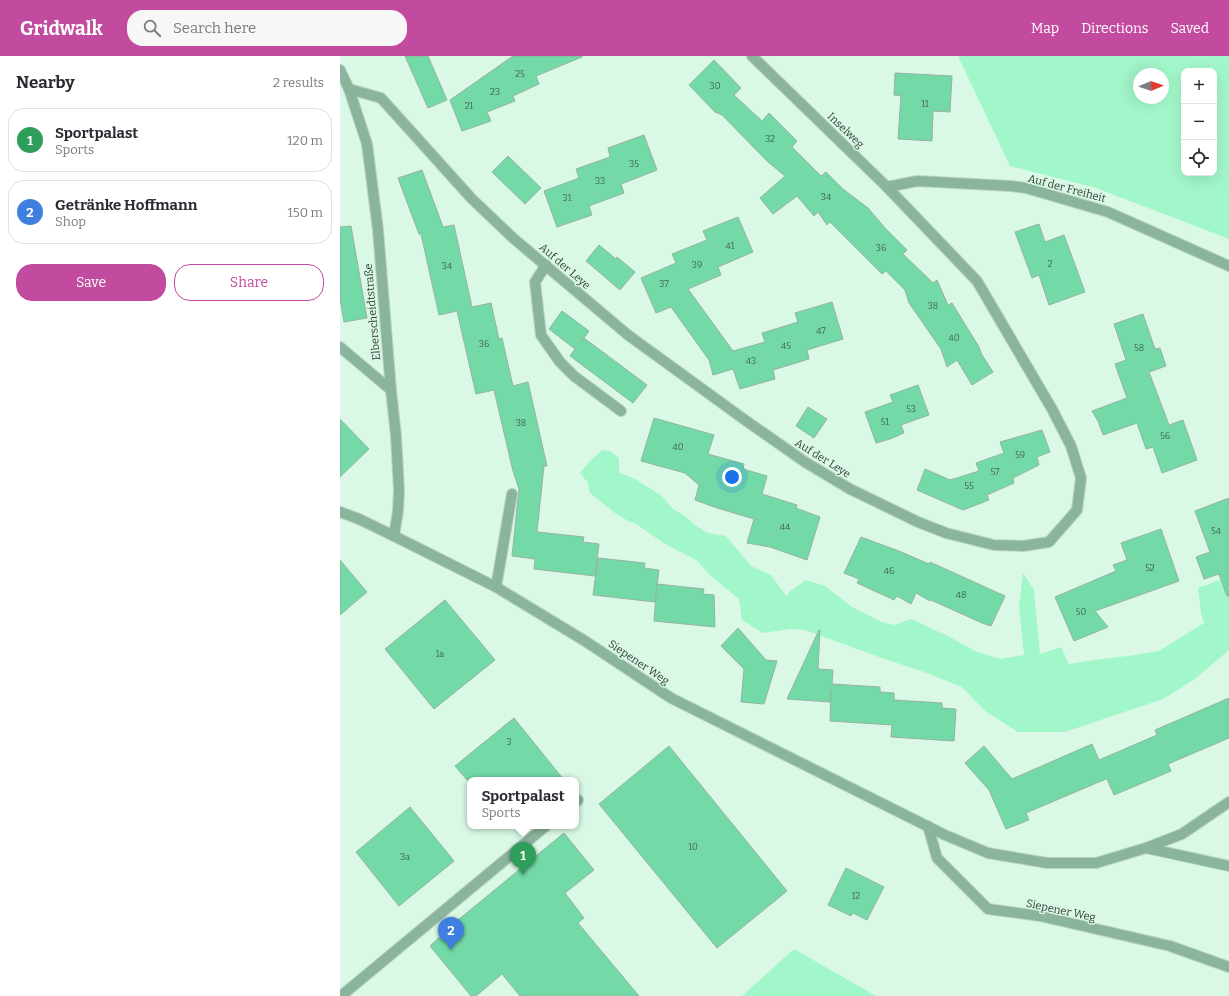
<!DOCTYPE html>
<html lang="en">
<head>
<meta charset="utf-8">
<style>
	:root { --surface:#fff; --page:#f7f7f7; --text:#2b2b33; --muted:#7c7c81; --line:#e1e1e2; --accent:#c24ba0 }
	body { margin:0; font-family:Bitter,serif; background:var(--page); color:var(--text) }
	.controls { position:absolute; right:12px; top:12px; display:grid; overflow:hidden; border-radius:8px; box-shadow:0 4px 16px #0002 }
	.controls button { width:36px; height:36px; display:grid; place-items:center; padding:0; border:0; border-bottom:1px solid var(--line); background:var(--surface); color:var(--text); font:20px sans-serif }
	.compass { position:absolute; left:793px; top:12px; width:36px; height:36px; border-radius:50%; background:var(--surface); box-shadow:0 4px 16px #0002; rotate:88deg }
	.you { position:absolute; left:392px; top:421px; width:14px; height:14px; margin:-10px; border:3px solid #fff; border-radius:50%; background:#1a73e8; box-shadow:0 0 0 6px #1a73e833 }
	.badge { display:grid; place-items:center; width:26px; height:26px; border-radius:50%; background:var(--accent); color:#fff; font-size:13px; font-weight:700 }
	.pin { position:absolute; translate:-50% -33px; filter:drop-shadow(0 1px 2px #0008) }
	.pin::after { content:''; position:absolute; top:21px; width:14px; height:12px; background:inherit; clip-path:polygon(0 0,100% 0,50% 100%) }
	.popup { position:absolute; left:127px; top:721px; width:112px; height:52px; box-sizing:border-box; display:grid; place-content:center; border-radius:8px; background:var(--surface); filter:drop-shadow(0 1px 3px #0005); font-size:13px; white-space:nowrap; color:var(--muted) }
	.popup b { font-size:15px; color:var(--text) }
	.popup::after { content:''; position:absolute; left:50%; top:100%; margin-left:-8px; border:8px solid transparent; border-top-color:var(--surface) }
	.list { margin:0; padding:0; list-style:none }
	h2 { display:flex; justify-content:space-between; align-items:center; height:52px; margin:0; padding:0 16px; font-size:17px }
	h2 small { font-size:13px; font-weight:400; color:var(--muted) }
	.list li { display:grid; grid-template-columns:26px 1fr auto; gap:12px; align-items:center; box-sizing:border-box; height:64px; margin:0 8px 8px; padding:0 8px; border:1px solid var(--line); border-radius:16px }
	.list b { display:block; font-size:15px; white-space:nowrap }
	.list p { margin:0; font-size:13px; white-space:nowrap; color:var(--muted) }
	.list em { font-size:13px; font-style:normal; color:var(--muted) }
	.actions { display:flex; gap:8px; padding:12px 16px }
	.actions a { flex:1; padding:9px 0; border:1px solid var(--accent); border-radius:16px; text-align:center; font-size:14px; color:var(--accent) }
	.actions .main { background:var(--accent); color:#fff }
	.icon { flex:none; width:22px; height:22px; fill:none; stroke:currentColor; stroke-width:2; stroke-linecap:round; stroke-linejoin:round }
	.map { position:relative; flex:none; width:889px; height:940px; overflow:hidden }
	header { display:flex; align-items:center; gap:24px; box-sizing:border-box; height:56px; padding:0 20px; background:var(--accent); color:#fff }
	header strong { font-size:19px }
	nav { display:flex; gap:22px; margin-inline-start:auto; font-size:14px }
	.search { width:280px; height:36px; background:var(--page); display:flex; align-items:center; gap:10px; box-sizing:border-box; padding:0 14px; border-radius:16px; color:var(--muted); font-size:15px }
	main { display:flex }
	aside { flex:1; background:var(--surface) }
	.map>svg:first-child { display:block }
</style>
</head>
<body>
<header>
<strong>Gridwalk</strong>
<div class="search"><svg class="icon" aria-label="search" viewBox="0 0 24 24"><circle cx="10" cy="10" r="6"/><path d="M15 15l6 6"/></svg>Search here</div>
<nav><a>Map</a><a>Directions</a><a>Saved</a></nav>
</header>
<main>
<aside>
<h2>Nearby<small>2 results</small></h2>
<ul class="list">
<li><span class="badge" style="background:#2e9e5b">1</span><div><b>Sportpalast</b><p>Sports</p></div><em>120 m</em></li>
<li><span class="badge" style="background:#3f7fe0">2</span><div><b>Getränke Hoffmann</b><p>Shop</p></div><em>150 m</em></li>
</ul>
<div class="actions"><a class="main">Save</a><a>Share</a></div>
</aside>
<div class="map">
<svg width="889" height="940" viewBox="0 0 889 940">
	<rect width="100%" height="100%" fill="#daf8e6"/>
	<g fill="#a2f7ca" fill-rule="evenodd">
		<path d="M 618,0 L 889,0 L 889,183 L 756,132 L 670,110 ZM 844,15 L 874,15 L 874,117 L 844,117 ZM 799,18 L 823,18 L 823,42 L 799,42 Z"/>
		<path d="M 262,394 L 270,395 L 279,402 L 279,413 L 280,417 L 295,423 L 322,440 L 333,453 L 345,460 L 355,469 L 368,477 L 386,480 L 411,510 L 431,519 L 447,541 L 449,536 L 466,524 L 485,530 L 512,551 L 544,567 L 555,569 L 571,563 L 608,580 L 635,595 L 660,603 L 684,599 L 679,551 L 683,517 L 694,534 L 700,598 L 721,591 L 729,608 L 754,604 L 795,599 L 819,595 L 864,567 L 861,557 L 858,532 L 885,522 L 889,528 L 889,594 L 855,623 L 823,643 L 725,676 L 678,676 L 645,655 L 622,631 L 584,616 L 539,601 L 465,574 L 451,573 L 423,577 L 402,564 L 399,543 L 372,521 L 356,504 L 325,488 L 296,468 L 288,465 L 275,457 L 250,437 L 248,427 L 240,417 L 249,406 Z"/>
		<path d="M 454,893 L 536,940 L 402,940 Z"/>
	</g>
	<g fill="#73daa7" stroke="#96b2a2">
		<path d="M 65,0 L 88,0 L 107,44 L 88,52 Z"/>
		<path d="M 173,0 L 242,0 L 242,1 L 196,20 L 199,28 L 173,40 L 175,45 L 147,56 L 151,65 L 122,75 L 110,44 Z"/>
		<path d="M 374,4 L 401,32 L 394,39 L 422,65 L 429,57 L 457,85 L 452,91 L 481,120 L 486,116 L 503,133 L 528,152 L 545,172 L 567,194 L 563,198 L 593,227 L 597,224 L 608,249 L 612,247 L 639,291 L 642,299 L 653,316 L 632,329 L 617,304 L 607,311 L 601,293 L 569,247 L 565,234 L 546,215 L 542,218 L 490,166 L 487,169 L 478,156 L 474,160 L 457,140 L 433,158 L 420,142 L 445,120 L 428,106 L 382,59 L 375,56 L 349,29 Z"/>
		<path d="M 555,17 L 612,20 L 610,56 L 593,55 L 592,85 L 558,83 L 561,40 L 554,39 Z"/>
		<path d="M 304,79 L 317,114 L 281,128 L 284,137 L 249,150 L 252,159 L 217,171 L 204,135 L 239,122 L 236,113 L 270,101 L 268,92 Z"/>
		<path d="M 168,100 L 201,132 L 185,148 L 152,116 Z"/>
		<path d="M 82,114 L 103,171 L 114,169 L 132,251 L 151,247 L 159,283 L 162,282 L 173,330 L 188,326 L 207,410 L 204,410 L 197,476 L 244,481 L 243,486 L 259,488 L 255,520 L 194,513 L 195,503 L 172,500 L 179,433 L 173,415 L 154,334 L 136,338 L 117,255 L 99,259 L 81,178 L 79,178 L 58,122 Z"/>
		<path d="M 398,161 L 413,196 L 378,211 L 381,219 L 348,233 L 393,295 L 425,286 L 422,277 L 458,266 L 455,257 L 492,246 L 503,283 L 467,294 L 469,303 L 433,314 L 435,323 L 400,333 L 393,313 L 373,319 L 369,304 L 331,251 L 316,257 L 301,222 L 336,207 L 332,198 L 367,184 L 363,175 Z"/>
		<path d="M 699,168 L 705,186 L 724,179 L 745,236 L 709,249 L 699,219 L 692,222 L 675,176 Z"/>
		<path d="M 11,170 L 27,262 L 4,266 L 0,242 L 0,171 Z"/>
		<path d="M 259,189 L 276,203 L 277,201 L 295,216 L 280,234 L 246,205 Z"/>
		<path d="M 222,255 L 249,275 L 240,287 L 244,282 L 307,329 L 293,347 L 230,300 L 235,293 L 209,273 Z"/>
		<path d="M 803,258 L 815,293 L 820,292 L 826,310 L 809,316 L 829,369 L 843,364 L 857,404 L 822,417 L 813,391 L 806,393 L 797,367 L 763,379 L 758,365 L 752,355 L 787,342 L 775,308 L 786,304 L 774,268 Z"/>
		<path d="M 578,329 L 589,359 L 561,369 L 564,377 L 550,383 L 536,387 L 525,356 L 553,346 L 550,339 Z"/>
		<path d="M 468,351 L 487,363 L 474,382 L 456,370 Z"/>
		<path d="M 314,362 L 374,379 L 368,398 L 404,408 L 403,413 L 427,420 L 422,438 L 457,449 L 456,452 L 480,461 L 467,504 L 430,491 L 407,487 L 414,463 L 377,452 L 355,444 L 359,429 L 345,417 L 301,405 Z"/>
		<path d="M 0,363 L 29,393 L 0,421 Z"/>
		<path d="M 702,374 L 710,396 L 697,401 L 699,409 L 673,422 L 674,427 L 647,439 L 649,444 L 623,454 L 577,434 L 585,413 L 610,424 L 620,421 L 639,415 L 636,407 L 664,397 L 660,386 Z"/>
		<path d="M 889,442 L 889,540 L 887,540 L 879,518 L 864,523 L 856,501 L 870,496 L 855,455 Z"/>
		<path d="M 821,473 L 839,525 L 755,555 L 768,571 L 734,585 L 715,541 L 776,515 L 773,509 L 787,504 L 781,487 Z"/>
		<path d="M 521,481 L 559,495 L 589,508 L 590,506 L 665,540 L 651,570 L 642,567 L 591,544 L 590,545 L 576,537 L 571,548 L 557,540 L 554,544 L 517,527 L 519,523 L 504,517 Z"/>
		<path d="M 258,502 L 305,507 L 304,512 L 319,514 L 315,546 L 253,539 Z"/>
		<path d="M 0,504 L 27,536 L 0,559 Z"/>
		<path d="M 317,528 L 364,533 L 363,538 L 374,539 L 375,571 L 314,565 Z"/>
		<path d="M 105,544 L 155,604 L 94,653 L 45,593 Z"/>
		<path d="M 398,572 L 426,604 L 437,605 L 424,648 L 401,646 L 404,613 L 381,590 Z"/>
		<path d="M 479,574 L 480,574 L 478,613 L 493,614 L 492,628 L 540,631 L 540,636 L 554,637 L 554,644 L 602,647 L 602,652 L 616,653 L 614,685 L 551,681 L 552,669 L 490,665 L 491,634 L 490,646 L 447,643 Z"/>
		<path d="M 889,642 L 889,682 L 828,708 L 831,715 L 774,739 L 767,723 L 766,723 L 686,757 L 689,764 L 666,773 L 649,734 L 625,707 L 644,690 L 672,723 L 752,688 L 759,704 L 817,679 L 815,674 Z"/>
		<path d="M 174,662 L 224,724 L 127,724 L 115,710 Z"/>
		<path d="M 329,690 L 447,835 L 377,892 L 259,748 Z"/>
		<path d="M 70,751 L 114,805 L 59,850 L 16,796 Z"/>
		<path d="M 224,777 L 254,814 L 225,837 L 244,862 L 238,867 L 299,940 L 180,940 L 162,918 L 136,940 L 131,940 L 90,890 L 118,864 Z"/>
		<path d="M 506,812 L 544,831 L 527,864 L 513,857 L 511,860 L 488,849 Z"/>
	</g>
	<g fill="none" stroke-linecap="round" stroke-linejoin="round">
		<g stroke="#b9d3c3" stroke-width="12">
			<g id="lane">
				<path d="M 206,209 L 195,226 L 201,279 L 220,306 L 234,320 L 281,355"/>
				<path d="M 156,531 L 172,438"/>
				<path d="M 236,746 L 238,744"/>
				<path d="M 588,770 L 597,802 L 648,853 L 700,860 L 830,890 L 889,911"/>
				<path d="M 1,940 L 206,770"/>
			</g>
		</g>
		<g stroke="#b9d3c3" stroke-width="12">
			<g id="street">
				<path d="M 0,14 L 9,33 L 27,88 L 38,174 L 51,334 L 56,380 L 59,434 L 58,455 L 54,480"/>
				<path d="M 9,33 L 41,42 L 132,143 L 173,182 L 288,279 L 405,364 L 465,406 L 510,433 L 578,466 L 606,477 L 654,489 L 683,490 L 709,486 L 737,454 L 741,422 L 731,390 L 712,353 L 637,225 L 547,131 L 412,0"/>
				<path d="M 547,131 L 577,125 L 671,130 L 686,132 L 768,156 L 889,210"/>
				<path d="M 0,291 L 51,334"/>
				<path d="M 0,456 L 19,463 L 54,480 L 156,531 L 245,585 L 331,642 L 605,779 L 648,797 L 707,807 L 756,807 L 806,792 L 842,778 L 889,746"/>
				<path d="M 806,792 L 889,810"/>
			</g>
		</g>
		<use href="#lane" stroke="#8bb49d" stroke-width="10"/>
		<use href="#street" stroke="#8bb49d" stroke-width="10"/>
	</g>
	<g text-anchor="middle" stroke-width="3" stroke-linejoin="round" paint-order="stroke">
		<g font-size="9" fill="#446654">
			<text x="180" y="21">25</text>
			<text x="375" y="33">30</text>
			<text x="155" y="39">23</text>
			<text x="585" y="51">11</text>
			<text x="129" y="53">21</text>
			<text x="430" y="86">32</text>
			<text x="294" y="111">35</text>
			<text x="260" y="128">33</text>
			<text x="486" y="144">34</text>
			<text x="227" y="145">31</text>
			<text x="390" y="193">41</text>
			<text x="541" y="195">36</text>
			<text x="710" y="211">2</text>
			<text x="357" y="212">39</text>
			<text x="107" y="213">34</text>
			<text x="324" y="231">37</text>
			<text x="593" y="253">38</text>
			<text x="481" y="278">47</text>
			<text x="614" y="285">40</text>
			<text x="144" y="291">36</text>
			<text x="446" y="293">45</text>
			<text x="799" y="295">58</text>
			<text x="411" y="308">43</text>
			<text x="571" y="356">53</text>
			<text x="545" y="369">51</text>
			<text x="181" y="370">38</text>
			<text x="825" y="383">56</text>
			<text x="338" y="394">40</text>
			<text x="680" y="402">59</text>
			<text x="655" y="419">57</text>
			<text x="629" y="433">55</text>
			<text x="445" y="474">44</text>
			<text x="876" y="478">54</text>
			<text x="810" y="515">52</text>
			<text x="549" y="518">46</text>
			<text x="621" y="542">48</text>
			<text x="741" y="559">50</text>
			<text x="100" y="601">1a</text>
			<text x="169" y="689">3</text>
			<text x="353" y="794">10</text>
			<text x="65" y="804">3a</text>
			<text x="516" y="843">12</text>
		</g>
		<g font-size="11" fill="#344039" stroke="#daf8e6">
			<text transform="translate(506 74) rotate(44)" y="4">Inselweg</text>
			<text transform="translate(727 132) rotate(15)" y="4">Auf der Freiheit</text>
			<text transform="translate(225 210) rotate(41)" y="4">Auf der Leye</text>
			<text transform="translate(32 256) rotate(-95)" y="4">Elberscheidtstraße</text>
			<text transform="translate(483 402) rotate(32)" y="4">Auf der Leye</text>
			<text transform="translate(299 606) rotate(34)" y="4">Siepener Weg</text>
			<text transform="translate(721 854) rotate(12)" y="4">Siepener Weg</text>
		</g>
	</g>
</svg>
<div class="controls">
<button>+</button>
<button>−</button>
<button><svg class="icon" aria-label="locate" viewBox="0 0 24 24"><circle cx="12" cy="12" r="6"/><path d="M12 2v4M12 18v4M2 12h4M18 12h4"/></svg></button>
</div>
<svg class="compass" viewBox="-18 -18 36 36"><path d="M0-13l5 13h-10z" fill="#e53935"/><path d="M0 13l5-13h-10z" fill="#7c7c81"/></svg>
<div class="you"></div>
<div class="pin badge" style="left:183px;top:819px;background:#2e9e5b">1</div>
<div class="popup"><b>Sportpalast</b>Sports</div>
<div class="pin badge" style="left:111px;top:894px;background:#3f7fe0">2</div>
</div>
</main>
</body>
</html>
